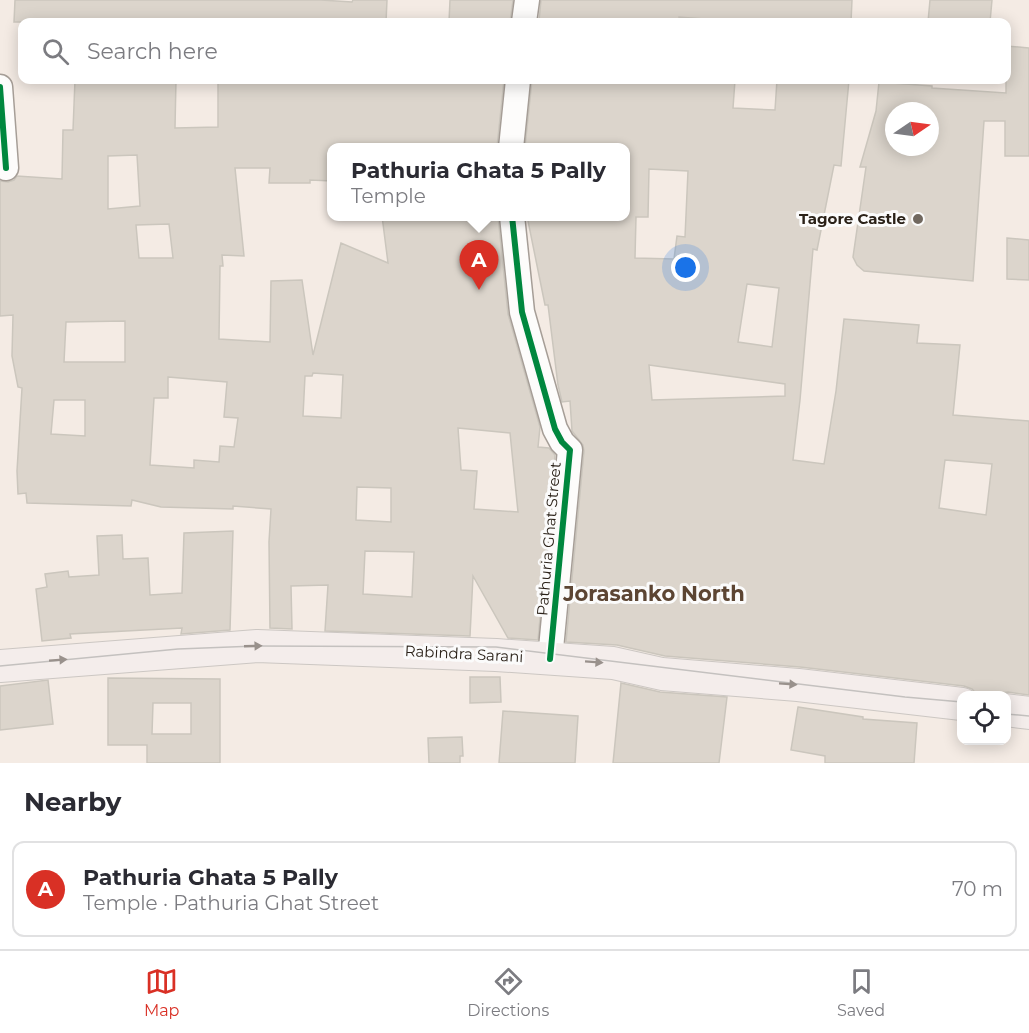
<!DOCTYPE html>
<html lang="en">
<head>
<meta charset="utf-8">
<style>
	:root { --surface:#fff; --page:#f2f2f3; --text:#2b2b33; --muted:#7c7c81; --line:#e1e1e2; --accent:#d93025 }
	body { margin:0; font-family:Montserrat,sans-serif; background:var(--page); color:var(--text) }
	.controls { position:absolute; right:18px; bottom:18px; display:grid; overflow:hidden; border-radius:12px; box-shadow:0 3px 15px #0003 }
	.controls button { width:54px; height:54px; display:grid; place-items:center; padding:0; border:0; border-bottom:2px solid var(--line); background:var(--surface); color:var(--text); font:30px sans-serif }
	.compass { position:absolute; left:885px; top:102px; width:54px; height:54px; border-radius:50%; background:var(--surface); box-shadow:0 3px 15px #0003; rotate:77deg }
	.you { position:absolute; left:686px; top:268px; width:21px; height:21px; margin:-15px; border:4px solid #fff; border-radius:50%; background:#1a73e8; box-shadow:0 0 0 9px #1a73e833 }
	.badge { display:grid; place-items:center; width:39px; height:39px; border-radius:50%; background:var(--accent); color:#fff; font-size:20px; font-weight:700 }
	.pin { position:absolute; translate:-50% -50px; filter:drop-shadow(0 2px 3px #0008) }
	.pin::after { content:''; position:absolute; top:32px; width:21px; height:18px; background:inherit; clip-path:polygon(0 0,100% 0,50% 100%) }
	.popup { position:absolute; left:327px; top:143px; width:303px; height:78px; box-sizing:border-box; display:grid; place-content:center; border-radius:12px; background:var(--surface); filter:drop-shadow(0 2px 4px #0005); font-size:20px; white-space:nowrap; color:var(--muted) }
	.popup b { font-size:22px; color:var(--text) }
	.popup::after { content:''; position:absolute; left:50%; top:100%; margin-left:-12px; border:12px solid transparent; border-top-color:var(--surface) }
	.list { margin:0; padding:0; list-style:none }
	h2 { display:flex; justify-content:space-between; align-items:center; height:78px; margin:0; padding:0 24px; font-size:26px }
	h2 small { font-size:20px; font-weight:400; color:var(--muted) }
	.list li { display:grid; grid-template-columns:39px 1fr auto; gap:18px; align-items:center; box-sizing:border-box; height:96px; margin:0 12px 12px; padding:0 12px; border:2px solid var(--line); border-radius:12px }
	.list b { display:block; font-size:22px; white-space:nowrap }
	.list p { margin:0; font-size:20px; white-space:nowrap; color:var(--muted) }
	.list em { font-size:20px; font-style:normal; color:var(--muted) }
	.icon { flex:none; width:33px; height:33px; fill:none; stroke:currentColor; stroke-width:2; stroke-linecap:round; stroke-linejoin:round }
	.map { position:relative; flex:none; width:1029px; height:763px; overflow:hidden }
	.search { position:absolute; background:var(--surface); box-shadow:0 3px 15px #0003; left:18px; right:18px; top:18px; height:66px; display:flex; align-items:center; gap:15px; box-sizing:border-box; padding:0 21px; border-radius:12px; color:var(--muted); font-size:22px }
	.sheet { height:186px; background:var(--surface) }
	nav { display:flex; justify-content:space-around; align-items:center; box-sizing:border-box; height:84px; border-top:2px solid var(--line); background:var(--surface); font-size:16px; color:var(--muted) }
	nav a { display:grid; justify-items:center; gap:3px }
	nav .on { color:var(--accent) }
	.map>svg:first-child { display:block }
</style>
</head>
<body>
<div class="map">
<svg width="1029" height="763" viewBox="0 0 1029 763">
	<rect width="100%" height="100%" fill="#f4ebe4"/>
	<g fill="#dcd5cc" stroke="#cbc6bd" stroke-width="1.5" fill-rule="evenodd">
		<path d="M 15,0 L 321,0 L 352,2 L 353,0 L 387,0 L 386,22 L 272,22 L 272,21 L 241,22 L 71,21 L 72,22 L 14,22 Z"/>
		<path d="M 450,0 L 513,0 L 510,22 L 449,22 Z"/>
		<path d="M 541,0 L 852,0 L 851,22 L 730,22 L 730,21 L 679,17 L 679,22 L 565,22 L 539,21 Z"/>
		<path d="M 930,0 L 992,0 L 990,22 L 928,22 Z"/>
		<path d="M 1006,46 L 1029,48 L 1029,156 L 1005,156 L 1005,121 L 984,121 L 973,281 L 864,271 L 857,265 L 853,257 L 866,167 L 860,167 L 876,111 L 879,82 L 932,86 L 932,88 L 1006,93 ZM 894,111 L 930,111 L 930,147 L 894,147 Z"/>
		<path d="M 75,80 L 176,80 L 175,128 L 218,127 L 218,80 L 355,80 L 395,82 L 395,80 L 504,80 L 497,147 L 332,147 L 332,181 L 310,180 L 310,183 L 269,183 L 270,168 L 235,168 L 244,256 L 222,255 L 223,266 L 220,266 L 219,339 L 270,342 L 271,281 L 302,280 L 313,355 L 341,243 L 388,263 L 382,216 L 498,216 L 508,314 L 540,427 L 538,447 L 549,448 L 555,455 L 538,640 L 508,638 L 473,576 L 470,636 L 325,631 L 328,585 L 291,586 L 292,629 L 270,628 L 269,542 L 271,509 L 233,506 L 233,509 L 161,507 L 132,500 L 131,506 L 27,503 L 26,493 L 18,494 L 17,471 L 22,388 L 18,387 L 12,356 L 13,315 L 0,316 L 0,181 L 8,182 L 14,180 L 17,176 L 62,179 L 63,130 L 73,130 ZM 137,155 L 140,206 L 108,209 L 108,156 ZM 169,224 L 173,258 L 139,258 L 136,225 ZM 125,321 L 125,362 L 64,362 L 66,322 ZM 313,373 L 343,375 L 341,418 L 303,416 L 305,376 L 312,376 ZM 168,377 L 227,382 L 224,417 L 238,418 L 234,447 L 220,446 L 219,462 L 194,460 L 194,468 L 150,465 L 154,398 L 168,398 ZM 54,400 L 85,400 L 85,436 L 51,434 ZM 458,428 L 510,433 L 518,512 L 474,509 L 477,471 L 461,470 ZM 357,487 L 391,488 L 391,522 L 356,520 ZM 365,551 L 414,552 L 412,597 L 363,594 Z"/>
		<path d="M 532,80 L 633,80 L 655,82 L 655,80 L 735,80 L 733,108 L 775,110 L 777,80 L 849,80 L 841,166 L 834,165 L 817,250 L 813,249 L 800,400 L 793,460 L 824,464 L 836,391 L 844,319 L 919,325 L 917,343 L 960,345 L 953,415 L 1029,421 L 1029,695 L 1008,692 L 1000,693 L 996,696 L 978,696 L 972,689 L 964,686 L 800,667 L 665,656 L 617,645 L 566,642 L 584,451 L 583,445 L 572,431 L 570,401 L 562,402 L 558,385 L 548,305 L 545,305 L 527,216 L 626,216 L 626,147 L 525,147 ZM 649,169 L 688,171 L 685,237 L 677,236 L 674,259 L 635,258 L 636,217 L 648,217 ZM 747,284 L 779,288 L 772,347 L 738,342 ZM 649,365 L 785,384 L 785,396 L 652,400 ZM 945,460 L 992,464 L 986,515 L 939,508 Z"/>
		<path d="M 1007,238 L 1029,240 L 1029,280 L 1007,279 Z"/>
		<path d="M 233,531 L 230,630 L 181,634 L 182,628 L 70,634 L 71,638 L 42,641 L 36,589 L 47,587 L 45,574 L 68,571 L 69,577 L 99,575 L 97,536 L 122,535 L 123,559 L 148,558 L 150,595 L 182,593 L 184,533 Z"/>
		<path d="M 470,677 L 500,677 L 501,702 L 470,703 Z"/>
		<path d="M 108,678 L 220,679 L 220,763 L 147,763 L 147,745 L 108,745 ZM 153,703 L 191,703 L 191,734 L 152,734 Z"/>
		<path d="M 48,680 L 53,724 L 0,730 L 0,686 Z"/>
		<path d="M 621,683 L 660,692 L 727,697 L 719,763 L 613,763 Z"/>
		<path d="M 798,707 L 863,717 L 863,719 L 917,723 L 914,763 L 825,763 L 825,756 L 791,750 Z"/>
		<path d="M 503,711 L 578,716 L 575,763 L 499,763 Z"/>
		<path d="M 462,737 L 463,756 L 460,756 L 460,763 L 429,763 L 428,738 Z"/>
	</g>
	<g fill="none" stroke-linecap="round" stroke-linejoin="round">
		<g stroke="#a69e97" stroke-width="27">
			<g id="minor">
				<path d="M 524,22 L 527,0"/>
				<path d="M 0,87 L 6,168"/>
				<path d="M 511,148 L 518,80"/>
				<path d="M 512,216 L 522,312 L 555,429 L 562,442 L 570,450 L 550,659"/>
			</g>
		</g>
		<g stroke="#ccc7c3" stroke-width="34">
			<g id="major">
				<path d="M 0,666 L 257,646 L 496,655 L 613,663 L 662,674 L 798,685 L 962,704"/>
				<path d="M 1006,710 L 1029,713"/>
			</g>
		</g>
		<use href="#minor" stroke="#fdfcfb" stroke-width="24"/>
		<use href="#major" stroke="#f4edeb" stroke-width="32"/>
		<g stroke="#c4c1bf" stroke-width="1.5">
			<path d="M 0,666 L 178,649 L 257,646 L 496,647 L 905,697 L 962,702"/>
			<path d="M 1006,714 L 1029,716"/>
		</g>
		<g stroke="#fbfbfb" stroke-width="10">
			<g id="cycleway">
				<path d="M 0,87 L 6,168"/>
				<path d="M 512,216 L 522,312 L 555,429 L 562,442 L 570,450 L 550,659"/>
			</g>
		</g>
		<use href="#cycleway" stroke="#00873e" stroke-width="6"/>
	</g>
	<defs><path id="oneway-solid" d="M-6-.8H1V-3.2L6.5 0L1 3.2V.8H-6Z" transform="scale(1.5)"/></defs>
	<g fill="#99918c">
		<use href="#oneway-solid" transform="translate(253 646) rotate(-2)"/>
		<use href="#oneway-solid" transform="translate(58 660) rotate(-4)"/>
		<use href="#oneway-solid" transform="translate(594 662) rotate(4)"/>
		<use href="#oneway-solid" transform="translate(788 684) rotate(4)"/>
	</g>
	<circle fill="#71685f" stroke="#fbfbfb" stroke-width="2" cx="918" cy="219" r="6"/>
	<g text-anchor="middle" stroke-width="6" stroke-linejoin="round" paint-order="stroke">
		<g font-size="15" font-weight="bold" fill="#2a2118" stroke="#fbfbfb" text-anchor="end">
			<text x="906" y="224">Tagore Castle</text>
		</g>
		<g font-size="15" fill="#2a2118" stroke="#fbfbfb">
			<text transform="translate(549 539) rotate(-85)" y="5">Pathuria Ghat Street</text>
			<text transform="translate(464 654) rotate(3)" y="5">Rabindra Sarani</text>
		</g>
		<g font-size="21" font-weight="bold" fill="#5c4533" stroke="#fbfbfb">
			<text x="654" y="601">Jorasanko North</text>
		</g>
	</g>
</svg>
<div class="controls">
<button><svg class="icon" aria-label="locate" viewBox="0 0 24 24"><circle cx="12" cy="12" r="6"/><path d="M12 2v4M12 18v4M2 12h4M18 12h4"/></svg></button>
</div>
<svg class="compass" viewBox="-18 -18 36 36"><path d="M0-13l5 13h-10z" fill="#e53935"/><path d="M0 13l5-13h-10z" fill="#7c7c81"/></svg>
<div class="you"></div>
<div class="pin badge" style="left:479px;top:290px">A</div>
<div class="popup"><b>Pathuria Ghata 5 Pally</b>Temple</div>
<div class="search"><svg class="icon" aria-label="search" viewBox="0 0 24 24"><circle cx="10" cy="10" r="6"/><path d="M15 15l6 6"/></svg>Search here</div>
</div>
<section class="sheet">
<h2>Nearby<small></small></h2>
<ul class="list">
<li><span class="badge">A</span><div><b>Pathuria Ghata 5 Pally</b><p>Temple · Pathuria Ghat Street</p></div><em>70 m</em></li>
</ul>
</section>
<nav>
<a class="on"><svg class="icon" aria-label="map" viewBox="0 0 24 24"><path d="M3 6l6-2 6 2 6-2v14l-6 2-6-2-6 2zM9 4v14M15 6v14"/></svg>Map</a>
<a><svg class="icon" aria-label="directions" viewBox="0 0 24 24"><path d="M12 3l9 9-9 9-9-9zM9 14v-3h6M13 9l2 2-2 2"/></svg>Directions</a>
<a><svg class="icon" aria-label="saved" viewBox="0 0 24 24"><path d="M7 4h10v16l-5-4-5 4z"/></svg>Saved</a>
</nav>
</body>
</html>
